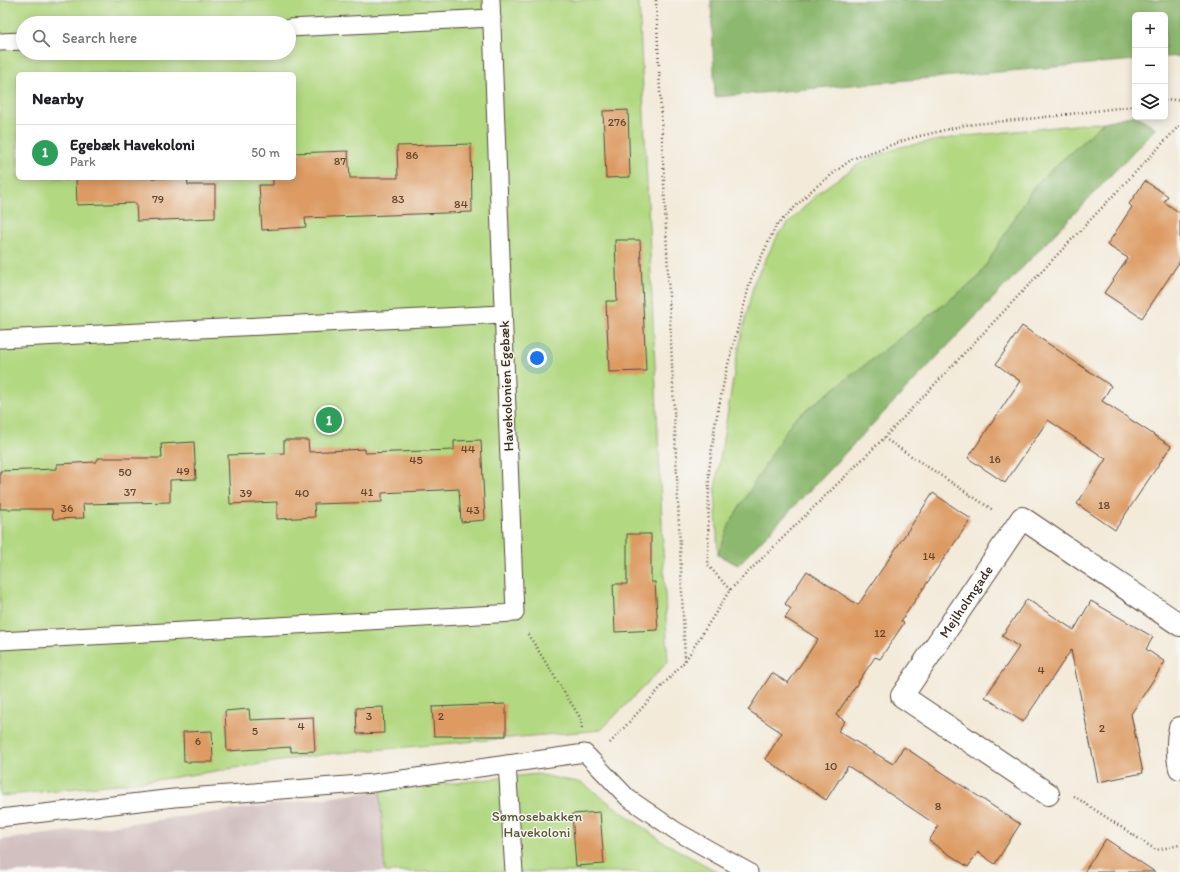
<!DOCTYPE html>
<html lang="en">
<head>
<meta charset="utf-8">
<style>
	:root { --surface:#fff; --page:#f2f2f2; --text:#202124; --muted:#757577; --line:#e0e0e0; --accent:#c8321e }
	body { margin:0; font-family:Itim,sans-serif; background:var(--page); color:var(--text) }
	.controls { position:absolute; right:12px; top:12px; display:grid; overflow:hidden; border-radius:6px; box-shadow:0 2px 10px #0003 }
	.controls button { width:36px; height:36px; display:grid; place-items:center; padding:0; border:0; border-bottom:1px solid var(--line); background:var(--surface); color:var(--text); font:20px sans-serif }
	.you { position:absolute; left:537px; top:358px; width:14px; height:14px; margin:-10px; border:3px solid #fff; border-radius:50%; background:#1a73e8; box-shadow:0 0 0 6px #1a73e833 }
	.badge { display:grid; place-items:center; width:26px; height:26px; border-radius:50%; background:var(--accent); color:#fff; font-size:13px; font-weight:700 }
	.pin { position:absolute; translate:-50% -50%; border:2px solid #fff; box-shadow:0 1px 4px #0006 }
	.list { margin:0; padding:0; list-style:none }
	h2 { display:flex; justify-content:space-between; align-items:center; height:52px; margin:0; padding:0 16px; font-size:17px }
	h2 small { font-size:13px; font-weight:400; color:var(--muted) }
	.list li { display:grid; grid-template-columns:26px 1fr auto; gap:12px; align-items:center; box-sizing:border-box; height:56px; padding:0 16px; border-top:1px solid var(--line) }
	.list b { display:block; font-size:15px; white-space:nowrap }
	.list p { margin:0; font-size:13px; white-space:nowrap; color:var(--muted) }
	.list em { font-size:13px; font-style:normal; color:var(--muted) }
	.icon { flex:none; width:22px; height:22px; fill:none; stroke:currentColor; stroke-width:2; stroke-linecap:round; stroke-linejoin:round }
	.map { position:relative; flex:none; width:1180px; height:872px; overflow:hidden }
	.search { position:absolute; background:var(--surface); box-shadow:0 2px 10px #0003; left:16px; top:16px; width:280px; height:44px; display:flex; align-items:center; gap:10px; box-sizing:border-box; padding:0 14px; border-radius:22px; color:var(--muted); font-size:15px }
	.panel { position:absolute; background:var(--surface); box-shadow:0 2px 10px #0003; left:16px; top:72px; width:280px; height:108px; border-radius:6px }
	.map>svg:first-child { display:block }
</style>
</head>
<body>
<div class="map">
<svg width="1180" height="872" viewBox="0 0 1180 872">
	<rect width="100%" height="100%" fill="#f6f6f2"/>
	<filter id="ink" filterUnits="userSpaceOnUse"><feTurbulence type="fractalNoise" baseFrequency=".025" numOctaves="2"/><feDisplacementMap in="SourceGraphic" scale="8" xChannelSelector="R" yChannelSelector="G"/><feConvolveMatrix kernelMatrix="1 2 1 2 8 2 1 2 1" color-interpolation-filters="sRGB"/></filter>
	<filter id="wash" filterUnits="userSpaceOnUse"><feTurbulence type="fractalNoise" baseFrequency=".012" numOctaves="4" result="noise"/><feDisplacementMap in="SourceGraphic" scale="16" xChannelSelector="R" yChannelSelector="G"/><feGaussianBlur stdDeviation="0.9" result="paint"/><feColorMatrix in="noise" values="0 0 0 0 0 0 0 0 0 0 0 0 0 0 0 0 0 1.4 0 .05"/><feComposite in="paint" operator="in"/></filter>
	<g filter="url(#wash)">
		<rect width="100%" height="100%" fill="#f3ead9"/>
		<path fill="#d2bfc0" d="M 380,791 L 385,872 L 0,872 L 0,840 Z"/>
		<g fill="#b2d881" stroke="#768150" fill-rule="evenodd">
			<path d="M 0,0 L 639,0 L 668,662 L 601,730 L 327,754 L 156,780 L 0,796 ZM 23,23 L 289,23 L 289,53 L 23,53 ZM 18,74 L 294,74 L 294,178 L 18,178 Z"/>
			<path d="M 1104,122 L 1035,185 L 978,278 L 792,421 L 718,555 L 715,488 L 737,356 L 754,282 L 779,233 L 819,192 L 862,162 L 900,147 L 957,137 Z"/>
			<path d="M 537,774 L 582,783 L 663,842 L 718,872 L 385,872 L 380,791 Z"/>
		</g>
		<g fill="#8db86f" stroke="#647146">
			<path d="M 711,0 L 1180,0 L 1180,56 L 1165,57 L 1165,15 L 1135,15 L 1135,60 L 715,97 Z"/>
			<path d="M 1135,115 L 1135,117 L 1139,117 L 1156,128 L 738,565 L 718,555 L 730,523 L 792,421 L 978,278 L 1035,185 L 1104,122 Z"/>
		</g>
		<g id="blocks">
			<g fill="#dd9b63">
				<path d="M 628,110 L 630,177 L 606,178 L 603,111 Z"/>
				<path d="M 471,144 L 472,212 L 305,218 L 306,227 L 262,230 L 259,185 L 273,185 L 273,178 L 294,178 L 294,153 L 348,151 L 350,178 L 398,178 L 397,146 Z"/>
				<path d="M 76,178 L 187,178 L 188,185 L 215,185 L 215,218 L 137,221 L 136,203 L 77,205 Z"/>
				<path d="M 1145,181 L 1168,196 L 1164,202 L 1180,213 L 1180,261 L 1142,318 L 1104,293 L 1128,258 L 1107,245 L 1132,207 L 1129,204 Z"/>
				<path d="M 615,240 L 640,240 L 646,371 L 609,372 L 606,301 L 617,301 Z"/>
				<path d="M 1022,326 L 1111,386 L 1102,401 L 1171,446 L 1115,530 L 1077,504 L 1106,459 L 1048,420 L 1005,483 L 968,458 L 1020,381 L 996,364 Z"/>
				<path d="M 284,440 L 308,440 L 309,452 L 365,449 L 365,453 L 454,450 L 454,441 L 481,440 L 485,520 L 461,522 L 459,489 L 382,493 L 382,502 L 314,504 L 315,517 L 277,519 L 277,502 L 230,504 L 228,455 L 284,453 Z"/>
				<path d="M 194,442 L 196,479 L 170,480 L 170,502 L 83,504 L 84,518 L 53,519 L 52,509 L 0,509 L 0,471 L 57,469 L 57,464 L 96,462 L 96,460 L 98,460 L 98,458 L 162,458 L 161,444 Z"/>
				<path d="M 933,493 L 971,519 L 901,621 L 904,623 L 880,659 L 875,657 L 836,715 L 845,721 L 838,731 L 893,764 L 904,747 L 1020,824 L 995,864 L 978,852 L 968,867 L 929,841 L 938,826 L 848,766 L 826,800 L 765,759 L 782,733 L 748,710 L 772,673 L 788,683 L 818,639 L 785,618 L 791,609 L 785,604 L 807,571 L 858,605 Z"/>
				<path d="M 627,534 L 651,534 L 651,582 L 655,582 L 658,630 L 615,632 L 613,584 L 627,584 Z"/>
				<path d="M 1027,599 L 1074,630 L 1091,601 L 1153,637 L 1146,649 L 1165,662 L 1131,714 L 1143,773 L 1098,782 L 1071,650 L 1023,722 L 985,697 L 1019,647 L 1002,636 Z"/>
				<path d="M 506,704 L 506,736 L 434,736 L 432,707 Z"/>
				<path d="M 383,707 L 384,733 L 357,734 L 356,708 Z"/>
				<path d="M 249,709 L 250,720 L 313,717 L 315,751 L 291,752 L 291,747 L 227,751 L 225,711 Z"/>
				<path d="M 212,731 L 213,762 L 184,762 L 183,732 Z"/>
				<path d="M 600,812 L 604,864 L 576,866 L 572,814 Z"/>
				<path d="M 1106,839 L 1155,872 L 1084,872 Z"/>
			</g>
		</g>
	</g>
	<g filter="url(#ink)">
		<use href="#blocks" fill-opacity="0" stroke="#57473a" stroke-width="1"/>
		<g fill="none" stroke-linecap="round" stroke-linejoin="round">
			<g stroke="#57473a" stroke-width="19">
				<g id="service">
					<path d="M 289,28 L 492,18"/>
					<path d="M 0,42 L 23,41"/>
					<path d="M 0,339 L 503,314"/>
					<path d="M 0,641 L 515,613 L 491,0"/>
					<path d="M 507,764 L 514,872"/>
					<path d="M 0,818 L 174,798 L 374,783 L 585,753 L 628,798 L 676,831 L 749,872"/>
				</g>
			</g>
			<g stroke="#57473a" stroke-width="24">
				<g id="minor">
					<path d="M 1180,728 C 1177,740 1177,756 1180,768"/>
					<path id="s1" d="M 1048,794 L 902,696 L 1022,518 L 1180,625"/>
				</g>
			</g>
			<g stroke="#57473a" stroke-width="2.5" stroke-dasharray="1 3" stroke-linecap="butt">
				<path d="M 656,0 L 685,661"/>
				<path d="M 1165,101 L 1180,99"/>
				<path d="M 884,438 L 993,510"/>
				<path d="M 730,590 L 708,565 L 709,471 L 715,425 L 726,372 L 751,279 L 776,226 L 813,189 L 852,159 L 908,139 L 965,125 L 1037,118 L 1135,106"/>
				<path d="M 528,634 L 581,719 L 582,728"/>
				<path d="M 610,743 L 685,661 L 730,590 L 884,438 L 1180,125"/>
				<path d="M 1074,796 L 1156,850 L 1180,845"/>
			</g>
			<use href="#service" stroke="#fff" stroke-width="17"/>
			<use href="#minor" stroke="#fff" stroke-width="22"/>
		</g>
	</g>
	<g text-anchor="middle" stroke-width="3" stroke-linejoin="round" paint-order="stroke">
		<g font-size="12" fill="#64462f">
			<text x="617" y="126">276</text>
			<text x="412" y="159">86</text>
			<text x="340" y="165">87</text>
			<text x="158" y="203">79</text>
			<text x="398" y="203">83</text>
			<text x="461" y="208">84</text>
			<text x="468" y="453">44</text>
			<text x="995" y="463">16</text>
			<text x="416" y="464">45</text>
			<text x="183" y="475">49</text>
			<text x="125" y="476">50</text>
			<text x="130" y="496">37</text>
			<text x="367" y="496">41</text>
			<text x="246" y="497">39</text>
			<text x="302" y="497">40</text>
			<text x="1104" y="509">18</text>
			<text x="67" y="512">36</text>
			<text x="473" y="514">43</text>
			<text x="929" y="560">14</text>
			<text x="880" y="637">12</text>
			<text x="1041" y="674">4</text>
			<text x="369" y="720">3</text>
			<text x="441" y="720">2</text>
			<text x="301" y="730">4</text>
			<text x="1102" y="732">2</text>
			<text x="255" y="735">5</text>
			<text x="198" y="745">6</text>
			<text x="831" y="770">10</text>
			<text x="938" y="810">8</text>
		</g>
		<g font-size="14" fill="#3b2a1e" stroke="#f6f6f2">
			<text transform="translate(506 386) rotate(-92)" y="5">Havekolonien Egebæk</text>
			<text dy="5" stroke="none"><textPath href="#s1" startOffset="290">Mejlholmgade</textPath></text>
		</g>
		<g font-size="14" fill="#595637" stroke="#f6f6f2">
			<text x="537" y="821">Sømosebakken<tspan x="537" dy="16">Havekoloni</tspan></text>
		</g>
	</g>
</svg>
<div class="controls">
<button>+</button>
<button>−</button>
<button><svg class="icon" aria-label="layers" viewBox="0 0 24 24"><path d="M12 4l9 5-9 5-9-5zM3 14l9 5 9-5"/></svg></button>
</div>
<div class="you"></div>
<div class="pin badge" style="left:329px;top:420px;background:#2e9e5b">1</div>
<div class="search"><svg class="icon" aria-label="search" viewBox="0 0 24 24"><circle cx="10" cy="10" r="6"/><path d="M15 15l6 6"/></svg>Search here</div>
<section class="panel">
<h2>Nearby<small></small></h2>
<ul class="list">
<li><span class="badge" style="background:#2e9e5b">1</span><div><b>Egebæk Havekoloni</b><p>Park</p></div><em>50 m</em></li>
</ul>
</section>
</div>
</body>
</html>
